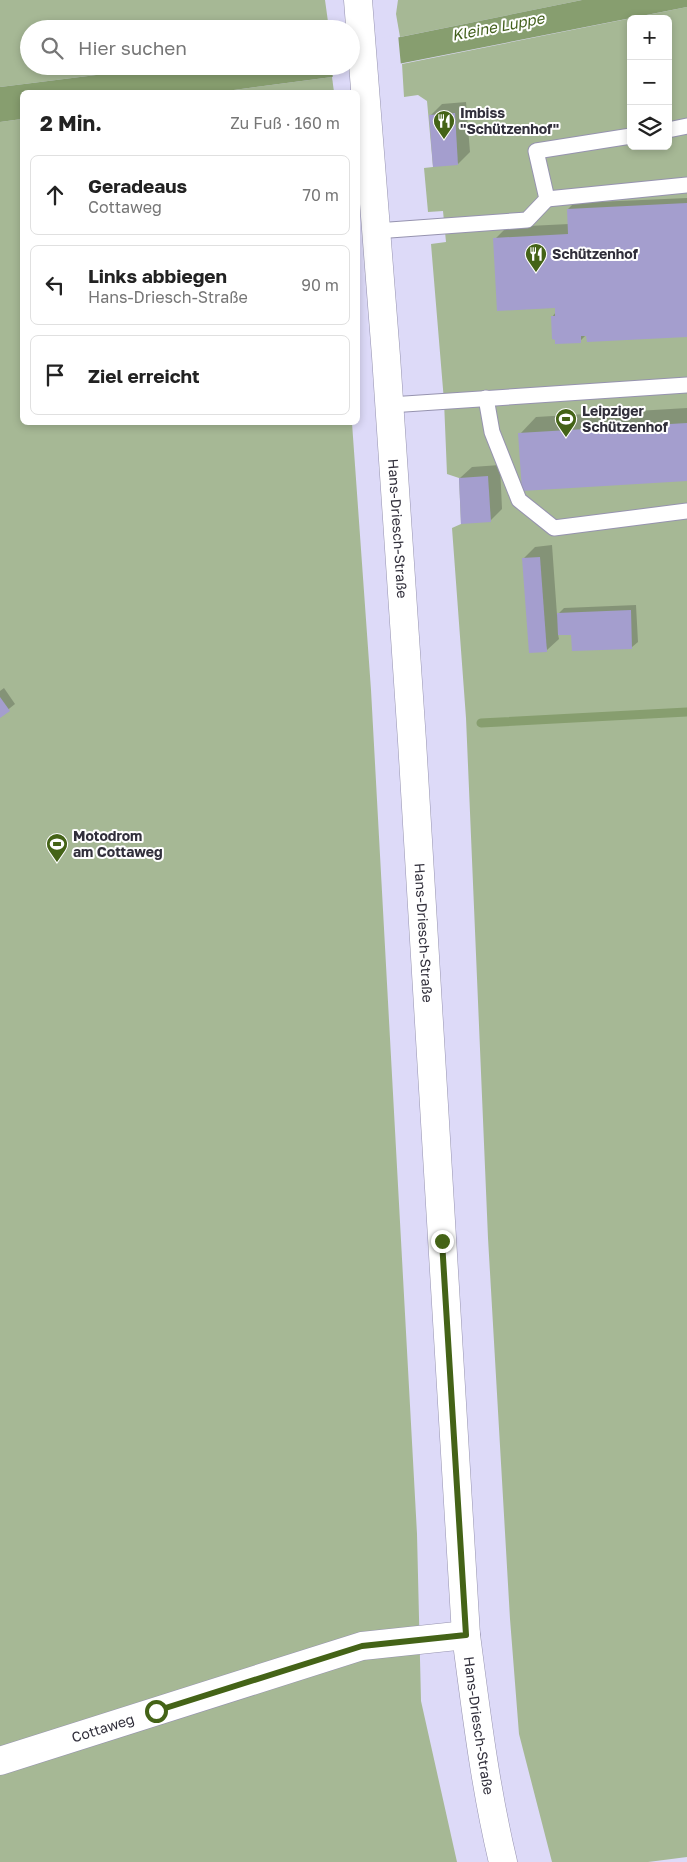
<!DOCTYPE html>
<html lang="de">
<head>
<meta charset="utf-8">
<style>
	:root { --surface:#fff; --page:#f2f2f2; --text:#222; --muted:#767676; --line:#e0e0e0 }
	body { margin:0; font-family:"Golos Text",sans-serif; background:var(--page); color:var(--text) }
	.controls { position:absolute; right:15px; top:15px; display:grid; overflow:hidden; border-radius:8px; box-shadow:0 2px 8px #0003 }
	.controls button { width:45px; height:45px; display:grid; place-items:center; padding:0; border:0; border-bottom:1px solid var(--line); background:var(--surface); color:var(--text); font:25px sans-serif }
	.stop { position:absolute; width:15px; height:15px; margin:-11px; border:4px solid #446317; border-radius:50%; background:#fff }
	.stop.end { background:#446317; border-color:#fff; box-shadow:0 1px 5px #0008 }
	.list { margin:0; padding:0; list-style:none }
	h2 { display:flex; justify-content:space-between; align-items:center; height:65px; margin:0; padding:0 20px; font-size:21px }
	h2 small { font-size:16px; font-weight:400; color:var(--muted) }
	.list li { display:grid; grid-template-columns:32px 1fr auto; gap:15px; align-items:center; box-sizing:border-box; height:80px; margin:0 10px 10px; padding:0 10px; border:1px solid var(--line); border-radius:8px }
	.list b { display:block; font-size:19px; white-space:nowrap }
	.list p { margin:0; font-size:16px; white-space:nowrap; color:var(--muted) }
	.list em { font-size:16px; font-style:normal; color:var(--muted) }
	.icon { flex:none; width:28px; height:28px; fill:none; stroke:currentColor; stroke-width:2; stroke-linecap:round; stroke-linejoin:round }
	.map { position:relative; flex:none; width:687px; height:1862px; overflow:hidden }
	.search { position:absolute; background:var(--surface); box-shadow:0 2px 8px #0003; left:20px; top:20px; width:340px; height:55px; display:flex; align-items:center; gap:12px; box-sizing:border-box; padding:0 18px; border-radius:28px; color:var(--muted); font-size:19px }
	.panel { position:absolute; background:var(--surface); box-shadow:0 2px 8px #0003; left:20px; top:90px; width:340px; height:335px; border-radius:8px }
	.map>svg:first-child { display:block }
</style>
</head>
<body>
<div class="map">
<svg width="687" height="1862" viewBox="0 0 687 1862">
	<rect width="100%" height="100%" fill="#dddaf8"/>
	<g fill="#a6b895" fill-rule="evenodd">
		<path d="M 0,0 L 325,0 L 329,29 L 29,29 L 29,66 L 168,66 L 0,87 Z"/>
		<path d="M 398,0 L 582,0 L 400,37 L 396,14 Z"/>
		<path d="M 687,7 L 687,1857 L 648,1862 L 552,1862 L 519,1734 L 510,1619 L 488,1238 L 466,718 L 452,528 L 461,524 L 459,478 L 447,474 L 444,401 L 431,244 L 446,242 L 443,211 L 428,212 L 424,168 L 433,167 L 427,101 L 418,95 L 404,97 L 402,64 ZM 631,19 L 668,19 L 668,146 L 631,146 Z"/>
		<path d="M 332,77 L 334,92 L 219,92 Z"/>
		<path d="M 22,119 L 22,422 L 352,423 L 371,690 L 417,1534 L 421,1701 L 457,1862 L 0,1862 L 0,122 Z"/>
	</g>
	<path fill="#879e6f" d="M 582,0 L 687,0 L 687,7 L 332,77 L 219,92 L 22,92 L 22,119 L 0,122 L 0,87 L 168,66 L 351,66 L 351,47 Z"/>
	<path fill="#dddaf8" d="M 398,34 L 401,66 L 333,80 L 332,66 L 351,66 L 351,45 Z"/>
	<g fill="#0003">
		<path d="M 466,102 L 470,152 L 458,164 L 430,116 L 442,104 Z"/>
		<path d="M 687,198 L 687,335 L 587,334 L 580,341 L 552,317 L 556,312 L 556,307 L 495,239 L 507,227 L 569,224 L 568,209 L 574,203 Z"/>
		<path d="M 687,408 L 687,480 L 520,434 L 536,417 Z"/>
		<path d="M 500,465 L 502,509 L 490,521 L 460,478 L 472,467 Z"/>
		<path d="M 552,545 L 557,615 L 564,608 L 636,605 L 638,642 L 632,647 L 573,650 L 572,634 L 558,634 L 559,639 L 547,650 L 524,558 L 535,547 Z"/>
		<path d="M 4,688 L 15,704 L 0,716 L 0,691 Z"/>
	</g>
	<g fill="none" stroke-linecap="round" stroke-linejoin="round">
		<path stroke="#879e6f" stroke-width="9" d="M 481,723 L 687,712"/>
	</g>
	<g fill="#a49ece">
		<path d="M 455,113 L 458,165 L 433,167 L 429,115 Z"/>
		<path d="M 687,203 L 687,337 L 587,342 L 586,336 L 581,336 L 581,343 L 555,344 L 555,340 L 552,339 L 551,316 L 555,316 L 555,308 L 497,311 L 493,238 L 568,234 L 567,209 Z"/>
		<path d="M 687,423 L 687,481 L 522,491 L 518,433 Z"/>
		<path d="M 488,476 L 491,522 L 461,524 L 459,478 Z"/>
		<path d="M 540,557 L 547,652 L 529,653 L 522,558 Z"/>
		<path d="M 631,610 L 632,649 L 572,651 L 571,635 L 558,635 L 557,613 Z"/>
		<path d="M 0,697 L 10,711 L 0,718 Z"/>
	</g>
	<g fill="none" stroke-linecap="round" stroke-linejoin="round">
		<g stroke="#9693af" stroke-width="17">
			<g id="lane">
				<path d="M 668,130 L 687,126"/>
				<path d="M 547,199 L 687,185"/>
				<path d="M 376,231 L 527,220 L 547,199 L 536,151 L 631,136"/>
				<path d="M 486,398 L 492,432 L 519,500 L 554,528 L 687,511"/>
				<path d="M 390,405 L 687,385"/>
			</g>
		</g>
		<g stroke="#9693af" stroke-width="29">
			<g id="secondary">
				<path id="s1" d="M 358,0 L 386,356 L 412,741 L 466,1635 C 476,1711 485,1787 503,1862"/>
				<path id="s2" d="M 0,1761 L 362,1646 L 466,1635"/>
			</g>
		</g>
		<use href="#lane" stroke="#fff" stroke-width="15"/>
		<use href="#secondary" stroke="#fff" stroke-width="28"/>
	</g>
	<g fill="none" stroke-linecap="round" stroke-linejoin="round">
		<path stroke="#446317" stroke-width="6" d="M 156,1711 L 362,1646 L 466,1635 L 442,1241"/>
	</g>
	<defs>
		<g id="restaurant-pin" transform="scale(1.125)"><path d="M0 17L-7.5 6A9.5 9.5 0 1 1 7.5 6Z" fill="#446317" stroke="#fff"/><path d="M-5-6h1v4h1v-4h1v4h1v-4h1v5L-1.5 .5V6h-2V.5L-5-1ZM5-6V6H3V1.5H1.5Q1.5-4 5-6Z" fill="#fff"/></g>
		<g id="stadium-pin" transform="scale(1.125)"><path d="M0 17L-7.5 6A9.5 9.5 0 1 1 7.5 6Z" fill="#446317" stroke="#fff"/><path d="M0-5a6.5 5 0 1 0 0 10a6.5 5 0 1 0 0-10ZM-3.5-1.8h7v3.6h-7Z" fill="#fff"/></g>
	</defs>
	<g fill-rule="evenodd">
		<use href="#restaurant-pin" x="444" y="121"/>
		<use href="#restaurant-pin" x="536" y="254"/>
		<use href="#stadium-pin" x="566" y="419"/>
		<use href="#stadium-pin" x="57" y="844"/>
	</g>
	<g text-anchor="middle" stroke-width="4" stroke-linejoin="round" paint-order="stroke">
		<g font-size="14" font-weight="bold" fill="#312f3b" stroke="#fff" text-anchor="start">
			<text x="460" y="118">Imbiss<tspan x="460" dy="16">"Schützenhof"</tspan></text>
			<text x="552" y="259">Schützenhof</text>
			<text x="582" y="416">Leipziger<tspan x="582" dy="16">Schützenhof</tspan></text>
			<text x="73" y="841">Motodrom<tspan x="73" dy="16">am Cottaweg</tspan></text>
		</g>
		<g font-size="14" fill="#312f3b" stroke="#fff">
			<text dy="5" stroke="none"><textPath href="#s1" startOffset="530">Hans-Driesch-Straße</textPath></text>
			<text dy="5" stroke="none"><textPath href="#s1" startOffset="935">Hans-Driesch-Straße</textPath></text>
			<text dy="5" stroke="none"><textPath href="#s1" startOffset="1730">Hans-Driesch-Straße</textPath></text>
			<text dy="5" stroke="none"><textPath href="#s2" startOffset="108">Cottaweg</textPath></text>
		</g>
		<g font-size="15" font-style="italic" fill="#43601c" stroke="#fff">
			<text transform="translate(498 27) rotate(-11)" y="5">Kleine Luppe</text>
		</g>
	</g>
</svg>
<div class="controls">
<button>+</button>
<button>−</button>
<button><svg class="icon" aria-label="layers" viewBox="0 0 24 24"><path d="M12 4l9 5-9 5-9-5zM3 14l9 5 9-5"/></svg></button>
</div>
<div class="stop" style="left:156px;top:1711px"></div>
<div class="stop end" style="left:442px;top:1241px"></div>
<div class="search"><svg class="icon" aria-label="search" viewBox="0 0 24 24"><circle cx="10" cy="10" r="6"/><path d="M15 15l6 6"/></svg>Hier suchen</div>
<section class="panel">
<h2>2 Min.<small>Zu Fuß · 160 m</small></h2>
<ul class="list">
<li><svg class="icon" aria-label="ahead" viewBox="0 0 24 24"><path d="M12 20V5M6 11l6-6 6 6"/></svg><div><b>Geradeaus</b><p>Cottaweg</p></div><em>70 m</em></li>
<li><svg class="icon" aria-label="left" viewBox="0 0 24 24"><path d="M17 20v-9H6M10 6l-5 5 5 5"/></svg><div><b>Links abbiegen</b><p>Hans-Driesch-Straße</p></div><em>90 m</em></li>
<li><svg class="icon" aria-label="arrive" viewBox="0 0 24 24"><path d="M6 21V4h12l-3 4 3 4H6"/></svg><div><b>Ziel erreicht</b></div></li>
</ul>
</section>
</div>
</body>
</html>
